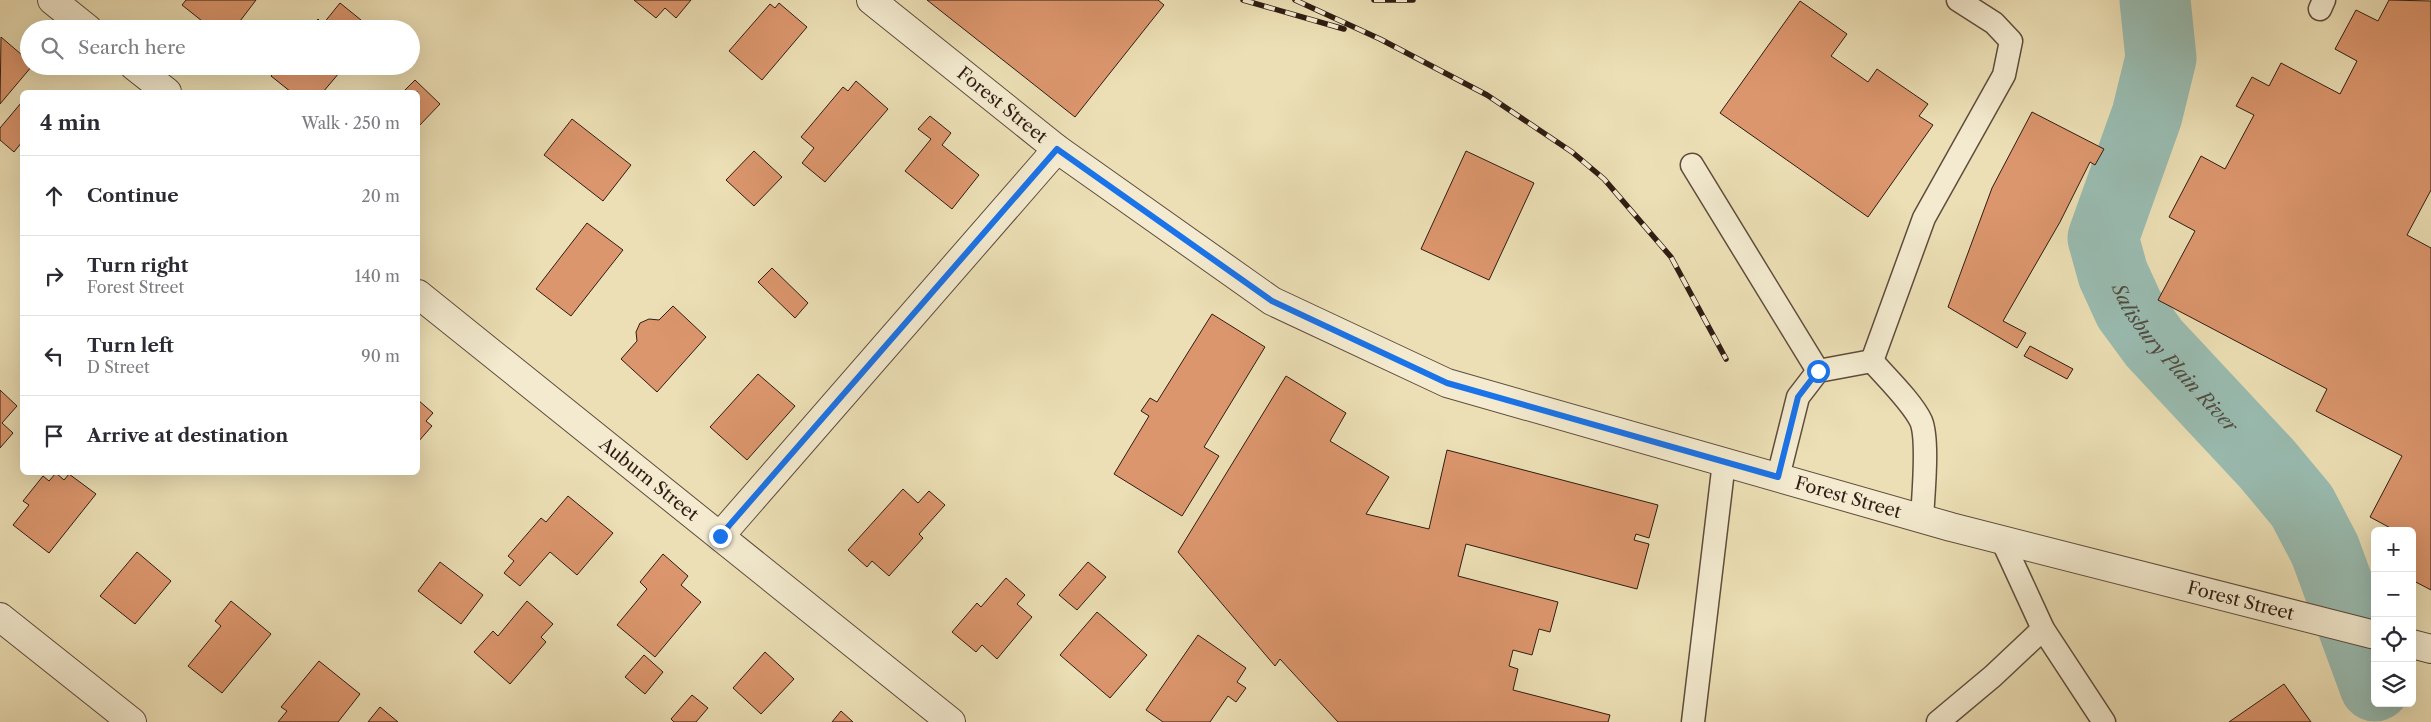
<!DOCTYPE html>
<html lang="en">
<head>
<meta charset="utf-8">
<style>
	:root { --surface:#fff; --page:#f2f2f3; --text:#2b2b33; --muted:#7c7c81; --line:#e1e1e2 }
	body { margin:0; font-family:"Libre Caslon Text",serif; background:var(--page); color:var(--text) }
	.controls { position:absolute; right:15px; bottom:15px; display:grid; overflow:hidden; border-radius:8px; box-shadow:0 5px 20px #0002 }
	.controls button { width:45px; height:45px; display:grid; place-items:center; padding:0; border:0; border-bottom:1px solid var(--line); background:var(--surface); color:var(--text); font:25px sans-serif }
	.stop { position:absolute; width:15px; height:15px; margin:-11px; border:4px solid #1a73e8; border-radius:50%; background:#fff }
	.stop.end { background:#1a73e8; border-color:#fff; box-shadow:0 1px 5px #0008 }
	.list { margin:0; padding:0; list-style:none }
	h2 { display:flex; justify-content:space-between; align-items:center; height:65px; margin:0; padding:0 20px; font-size:21px }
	h2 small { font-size:16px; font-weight:400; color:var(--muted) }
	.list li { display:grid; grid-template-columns:32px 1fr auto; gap:15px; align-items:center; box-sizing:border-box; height:80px; padding:0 20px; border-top:1px solid var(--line) }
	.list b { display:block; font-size:19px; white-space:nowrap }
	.list p { margin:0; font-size:16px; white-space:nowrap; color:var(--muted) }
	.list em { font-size:16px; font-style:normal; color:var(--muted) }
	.icon { flex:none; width:28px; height:28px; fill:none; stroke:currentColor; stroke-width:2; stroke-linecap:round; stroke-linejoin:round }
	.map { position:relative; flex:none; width:2431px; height:722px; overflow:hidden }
	.search { position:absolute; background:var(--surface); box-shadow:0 5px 20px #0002; left:20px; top:20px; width:400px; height:55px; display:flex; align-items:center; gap:12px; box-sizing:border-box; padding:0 18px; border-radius:28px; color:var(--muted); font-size:19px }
	.panel { position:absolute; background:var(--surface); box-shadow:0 5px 20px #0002; left:20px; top:90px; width:400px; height:385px; border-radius:8px }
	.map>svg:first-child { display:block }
</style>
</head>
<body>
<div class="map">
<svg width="2431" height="722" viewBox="0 0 2431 722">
	<rect width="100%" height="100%" fill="#ecdfb5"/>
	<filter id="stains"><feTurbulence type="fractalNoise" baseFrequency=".004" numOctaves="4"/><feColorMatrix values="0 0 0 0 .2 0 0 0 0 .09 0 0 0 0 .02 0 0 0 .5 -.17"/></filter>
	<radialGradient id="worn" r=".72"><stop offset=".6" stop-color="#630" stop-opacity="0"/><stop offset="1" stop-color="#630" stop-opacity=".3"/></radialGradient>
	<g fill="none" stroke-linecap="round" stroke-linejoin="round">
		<path stroke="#99bcb1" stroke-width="71" id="s1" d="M 2155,0 L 2161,58 L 2147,115 L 2103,238 L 2113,274 L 2129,309 L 2154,343 L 2267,464 L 2302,506 L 2325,550 L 2375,686"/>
	</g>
	<g fill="#dc966d" stroke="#2f1c13">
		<path d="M 186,0 L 256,0 L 234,29 L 212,29 L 182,5 Z"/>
		<path d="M 634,0 L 691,0 L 676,18 L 665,8 L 656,18 Z"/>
		<path d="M 927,0 L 1158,0 L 1164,5 L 1075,117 Z"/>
		<path d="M 2389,0 L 2431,1 L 2431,190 L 2407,235 L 2431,248 L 2431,590 L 2412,580 L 2412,531 L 2396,531 L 2370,517 L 2402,456 L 2316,411 L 2327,389 L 2158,300 L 2195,231 L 2169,217 L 2201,156 L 2225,169 L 2254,115 L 2236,106 L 2252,77 L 2269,86 L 2281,63 L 2340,94 L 2357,61 L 2335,49 L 2356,10 L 2378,21 Z"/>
		<path d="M 1800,1 L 1847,34 L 1831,56 L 1868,82 L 1877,69 L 1928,104 L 1919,116 L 1933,125 L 1868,217 L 1720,113 Z"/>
		<path d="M 340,3 L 361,20 L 354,29 L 310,29 L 318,19 L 323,24 Z"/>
		<path d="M 779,3 L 807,27 L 762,80 L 729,51 L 770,4 L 775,8 Z"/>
		<path d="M 1,37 L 29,61 L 29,66 L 32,66 L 0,104 Z"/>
		<path d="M 279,66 L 345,66 L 323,92 L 291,92 L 271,76 Z"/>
		<path d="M 415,80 L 440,104 L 418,127 L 418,92 L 403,92 Z"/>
		<path d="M 856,81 L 888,109 L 825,182 L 802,163 L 814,148 L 801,137 L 843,87 L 848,91 Z"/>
		<path d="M 21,103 L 22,142 L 14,152 L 0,140 L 0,128 Z"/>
		<path d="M 2032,112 L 2104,149 L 2095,165 L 2090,162 L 2060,222 L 2003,321 L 2026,333 L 2017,348 L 1948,307 L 1992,188 Z"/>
		<path d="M 930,116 L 951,133 L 942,145 L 979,175 L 952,209 L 905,171 L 931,139 L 918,129 Z"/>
		<path d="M 572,119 L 631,165 L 603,201 L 544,155 Z"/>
		<path d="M 754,151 L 782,177 L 754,206 L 726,180 Z"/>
		<path d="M 1466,151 L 1534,183 L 1489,280 L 1421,249 Z"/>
		<path d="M 587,223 L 623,250 L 571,316 L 536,289 Z"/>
		<path d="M 772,268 L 808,303 L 795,318 L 758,282 Z"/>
		<path d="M 673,306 L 706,337 L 657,392 L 621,359 L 637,341 L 636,332 L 640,323 L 649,319 L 659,320 Z"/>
		<path d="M 1212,314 L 1265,347 L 1204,447 L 1219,456 L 1182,516 L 1114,474 L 1149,416 L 1141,411 L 1150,398 L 1157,402 Z"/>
		<path d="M 2030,346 L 2073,369 L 2067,379 L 2024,356 Z"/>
		<path d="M 758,374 L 795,406 L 747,460 L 710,427 Z"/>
		<path d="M 1286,376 L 1346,413 L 1330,441 L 1389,477 L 1366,514 L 1429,529 L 1447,450 L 1658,505 L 1649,538 L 1636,534 L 1634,540 L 1649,544 L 1637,589 L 1466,544 L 1458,576 L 1558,602 L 1550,632 L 1539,629 L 1532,655 L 1513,650 L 1509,666 L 1518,669 L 1513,690 L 1610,715 L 1608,722 L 1338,722 L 1280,659 L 1275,666 L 1178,552 Z"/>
		<path d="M 0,390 L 17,406 L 2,423 L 13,433 L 0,448 Z"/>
		<path d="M 418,400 L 433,413 L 426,421 L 432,426 L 418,442 Z"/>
		<path d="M 56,473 L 64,480 L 69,474 L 96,494 L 49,553 L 13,525 L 29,505 L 23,501 L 43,476 L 49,481 Z"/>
		<path d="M 903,489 L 918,503 L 929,491 L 945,505 L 919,534 L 923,538 L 889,576 L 872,561 L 867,567 L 848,550 Z"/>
		<path d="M 568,496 L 613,533 L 577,575 L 550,552 L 520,586 L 504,573 L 514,561 L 508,556 L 541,518 L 546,522 Z"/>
		<path d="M 137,552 L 171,581 L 135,624 L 100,596 Z"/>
		<path d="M 663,554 L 688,576 L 681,585 L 701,602 L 655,657 L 617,625 L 647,589 L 640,582 Z"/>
		<path d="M 440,562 L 483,595 L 461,624 L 418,591 Z"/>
		<path d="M 1088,562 L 1106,577 L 1077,610 L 1059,595 Z"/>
		<path d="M 1006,578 L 1025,595 L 1017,604 L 1032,617 L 997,659 L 982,645 L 976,652 L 952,632 L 977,603 L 981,607 Z"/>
		<path d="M 231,601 L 271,634 L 222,693 L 188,666 L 221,626 L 215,621 Z"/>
		<path d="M 527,601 L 553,624 L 541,637 L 546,642 L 510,684 L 474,652 L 493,631 L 498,636 Z"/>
		<path d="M 1097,612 L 1147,655 L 1110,698 L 1060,655 Z"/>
		<path d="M 1198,635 L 1246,668 L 1237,682 L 1246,688 L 1236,702 L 1228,696 L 1210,722 L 1163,722 L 1146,710 Z"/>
		<path d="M 765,652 L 794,679 L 761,714 L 733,688 Z"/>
		<path d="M 644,655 L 663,672 L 645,694 L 625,677 Z"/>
		<path d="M 319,661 L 360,694 L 338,722 L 278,722 L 287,711 L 281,707 Z"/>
		<path d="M 2284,684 L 2311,722 L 2229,722 Z"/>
		<path d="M 692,695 L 708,708 L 696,722 L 674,722 L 671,719 Z"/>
		<path d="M 380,707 L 398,722 L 368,722 Z"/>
		<path d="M 841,711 L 853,722 L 832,722 Z"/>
	</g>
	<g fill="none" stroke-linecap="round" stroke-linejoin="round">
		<g stroke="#5e4d3c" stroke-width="25">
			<g id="service">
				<path d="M 2320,9 L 2324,0"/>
				<path d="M 1692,165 L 1818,371"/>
				<path d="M 1872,361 L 1924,218 L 2004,75 L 2011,41 L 1994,23 L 1958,0"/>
				<path d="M 1778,477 L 1798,397 L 1818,371 L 1872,361 C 1886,377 1912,402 1921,421 C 1929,440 1923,497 1922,519"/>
				<path d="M 2002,540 L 2043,629 L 2104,722"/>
				<path d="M 1693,722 L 1724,462"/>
				<path d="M 1938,722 L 1993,676 L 2043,629"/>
			</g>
		</g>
		<g stroke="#5e4d3c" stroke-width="30">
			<g id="minor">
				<path d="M 52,0 L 88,29"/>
				<path id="s2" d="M 871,0 L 1057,149 L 1272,301 L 1447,383 L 1951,527 L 2375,635"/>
				<path d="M 134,66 L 167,92"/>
				<path id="s3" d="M 418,294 L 951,722"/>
				<path d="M 720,536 L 1057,149"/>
				<path d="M 0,617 L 132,722"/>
				<path d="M 2412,644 L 2431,649"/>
			</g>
		</g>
		<use href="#service" stroke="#f3eacf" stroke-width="22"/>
		<use href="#minor" stroke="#f3eacf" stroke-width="28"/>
		<g stroke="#2f1c13" stroke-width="5.5">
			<g id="rail">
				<path d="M 1243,0 L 1344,29"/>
				<path d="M 1295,0 L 1380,39 L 1487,95 L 1572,152 L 1604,179 L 1671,257 L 1726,359"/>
				<path d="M 1374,0 L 1413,0"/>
			</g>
		</g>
		<use href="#rail" stroke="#f3eacf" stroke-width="4" stroke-dasharray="11" stroke-linecap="butt"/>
	</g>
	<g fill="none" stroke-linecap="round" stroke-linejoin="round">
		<path stroke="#1a73e8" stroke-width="6" d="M 720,536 L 1057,149 L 1272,301 L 1447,383 L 1778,477 L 1798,397 L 1818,371"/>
	</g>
	<g text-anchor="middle" stroke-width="4" stroke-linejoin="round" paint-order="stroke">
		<g font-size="18" fill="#2f1c13" stroke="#f3eacf">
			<text dy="6" stroke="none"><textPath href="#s2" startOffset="168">Forest Street</textPath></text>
			<text dy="6" stroke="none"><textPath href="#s3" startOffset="296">Auburn Street</textPath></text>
			<text dy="6" stroke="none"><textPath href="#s2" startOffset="1112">Forest Street</textPath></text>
			<text dy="6" stroke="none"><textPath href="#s2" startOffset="1518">Forest Street</textPath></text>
		</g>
		<g font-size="19" font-style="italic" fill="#4f4c42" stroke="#f3eacf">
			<text dy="7" stroke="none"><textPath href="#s1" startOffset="390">Salisbury Plain River</textPath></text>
		</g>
	</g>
	<rect width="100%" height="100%" filter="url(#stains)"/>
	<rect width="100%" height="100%" fill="url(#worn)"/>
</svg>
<div class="controls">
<button>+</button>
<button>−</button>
<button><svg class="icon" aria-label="locate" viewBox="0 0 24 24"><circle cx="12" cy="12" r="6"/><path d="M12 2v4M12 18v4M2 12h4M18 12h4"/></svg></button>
<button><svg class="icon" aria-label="layers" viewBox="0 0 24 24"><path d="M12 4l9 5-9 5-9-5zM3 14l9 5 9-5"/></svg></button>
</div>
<div class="stop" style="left:1818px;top:371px"></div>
<div class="stop end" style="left:720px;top:536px"></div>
<div class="search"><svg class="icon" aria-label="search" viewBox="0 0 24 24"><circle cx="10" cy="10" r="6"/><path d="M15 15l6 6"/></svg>Search here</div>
<section class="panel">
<h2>4 min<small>Walk · 250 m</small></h2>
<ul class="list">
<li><svg class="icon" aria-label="ahead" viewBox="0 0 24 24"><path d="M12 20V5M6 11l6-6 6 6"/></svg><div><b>Continue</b></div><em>20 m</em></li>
<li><svg class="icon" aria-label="right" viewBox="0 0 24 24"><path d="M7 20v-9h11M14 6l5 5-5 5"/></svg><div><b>Turn right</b><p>Forest Street</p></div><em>140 m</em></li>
<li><svg class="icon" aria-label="left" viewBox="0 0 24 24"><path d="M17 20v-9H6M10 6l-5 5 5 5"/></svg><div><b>Turn left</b><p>D Street</p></div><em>90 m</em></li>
<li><svg class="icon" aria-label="arrive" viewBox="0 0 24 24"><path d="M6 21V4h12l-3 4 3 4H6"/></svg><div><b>Arrive at destination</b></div></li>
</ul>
</section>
</div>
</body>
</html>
